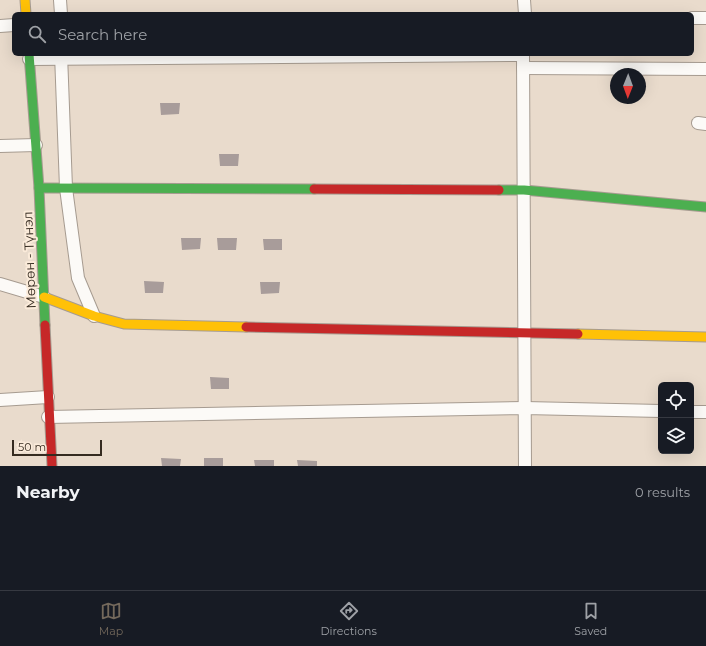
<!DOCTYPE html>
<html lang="en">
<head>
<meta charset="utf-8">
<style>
	:root { --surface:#171b24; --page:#242831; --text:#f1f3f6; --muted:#9ea1a6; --line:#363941; --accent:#74695c }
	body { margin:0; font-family:Montserrat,sans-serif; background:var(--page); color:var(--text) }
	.controls { position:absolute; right:12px; bottom:12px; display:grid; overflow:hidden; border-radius:6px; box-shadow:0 4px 16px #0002 }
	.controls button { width:36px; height:36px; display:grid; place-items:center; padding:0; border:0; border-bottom:1px solid var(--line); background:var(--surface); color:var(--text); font:20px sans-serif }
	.compass { position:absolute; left:610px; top:68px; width:36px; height:36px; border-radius:50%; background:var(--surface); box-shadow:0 4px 16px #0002; rotate:181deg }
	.scale { position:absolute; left:12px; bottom:10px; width:90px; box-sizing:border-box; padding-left:4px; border:2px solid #352b20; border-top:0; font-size:11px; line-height:14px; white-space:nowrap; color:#352b20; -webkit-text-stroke:3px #fbebda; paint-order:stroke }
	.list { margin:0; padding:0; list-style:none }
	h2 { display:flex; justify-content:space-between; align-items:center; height:52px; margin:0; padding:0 16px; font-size:17px }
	h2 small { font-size:13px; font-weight:400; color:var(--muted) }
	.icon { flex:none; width:22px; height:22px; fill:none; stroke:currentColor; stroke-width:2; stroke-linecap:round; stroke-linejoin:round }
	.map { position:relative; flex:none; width:706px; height:466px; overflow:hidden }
	.search { position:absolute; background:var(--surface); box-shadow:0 4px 16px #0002; left:12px; right:12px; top:12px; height:44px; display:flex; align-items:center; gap:10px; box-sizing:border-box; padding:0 14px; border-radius:6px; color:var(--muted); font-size:15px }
	.sheet { height:124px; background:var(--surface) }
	nav { display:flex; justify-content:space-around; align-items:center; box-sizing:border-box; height:56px; border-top:1px solid var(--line); background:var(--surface); font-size:11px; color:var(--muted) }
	nav a { display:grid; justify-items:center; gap:2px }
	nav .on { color:var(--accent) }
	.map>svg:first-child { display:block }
</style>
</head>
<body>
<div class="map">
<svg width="706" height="466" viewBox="0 0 706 466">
	<rect width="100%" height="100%" fill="#e9dbcc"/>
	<g fill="#a89c9a">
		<path d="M 160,103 L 180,103 L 179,114 L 161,115 Z"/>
		<path d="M 219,154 L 239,154 L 238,166 L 220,166 Z"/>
		<path d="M 181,238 L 201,238 L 200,249 L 182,250 Z"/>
		<path d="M 217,238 L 237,238 L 236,250 L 218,250 Z"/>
		<path d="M 263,239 L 282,239 L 282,250 L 264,250 Z"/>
		<path d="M 144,281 L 164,282 L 163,293 L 145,293 Z"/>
		<path d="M 260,282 L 280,282 L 279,293 L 261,294 Z"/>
		<path d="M 210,377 L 229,378 L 229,389 L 211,389 Z"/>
		<path d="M 161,458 L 181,459 L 180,466 L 162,466 Z"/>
		<rect x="204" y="458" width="19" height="8"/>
		<path d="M 254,460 L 274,460 L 274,466 L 255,466 Z"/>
		<path d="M 297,460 L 317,461 L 317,466 L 298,466 Z"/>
	</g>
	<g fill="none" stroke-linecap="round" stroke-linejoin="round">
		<g stroke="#a69b90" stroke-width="14">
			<g id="street">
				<path d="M 60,0 L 61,14"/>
				<path d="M 524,0 L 525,14"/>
				<path d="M 692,18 L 706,18"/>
				<path d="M 0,26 L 14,25"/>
				<path d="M 61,54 L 66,188 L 78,278 L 94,316"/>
				<path d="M 523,54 L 525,466"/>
				<path d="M 29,59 L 523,55"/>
				<path d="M 523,68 L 706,69"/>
				<path d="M 698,123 L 706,124"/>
				<path d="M 0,146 L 36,145"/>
				<path d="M 0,284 L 44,297"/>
				<path d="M 0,400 L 48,397"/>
				<path d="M 691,412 L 706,412"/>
				<path d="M 48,417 L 525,408 L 661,411"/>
			</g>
		</g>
		<g stroke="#a69b90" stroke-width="11">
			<g id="fast">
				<path d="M 29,54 L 39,188 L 45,325"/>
				<path d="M 39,188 L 314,189"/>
				<path d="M 499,190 L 524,190 L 706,207"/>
			</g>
		</g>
		<g stroke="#a69b90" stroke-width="11">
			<g id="slow">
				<path d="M 25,0 L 26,14"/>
				<path d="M 44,297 L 94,316 L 124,324 L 246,327"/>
				<path d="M 578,334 L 706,337"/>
			</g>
		</g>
		<g stroke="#a69b90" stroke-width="11">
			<g id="jam">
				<path d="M 314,189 L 499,190"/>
				<path d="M 45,325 L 52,466"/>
				<path d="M 246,327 L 578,334"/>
			</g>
		</g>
		<use href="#street" stroke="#fcfaf7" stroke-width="12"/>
		<use href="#fast" stroke="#4caf50" stroke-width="9"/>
		<use href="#slow" stroke="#ffc107" stroke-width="9"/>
		<use href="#jam" stroke="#c62828" stroke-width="9"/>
	</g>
	<g text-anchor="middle" stroke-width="4" stroke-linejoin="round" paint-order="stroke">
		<g font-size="13" fill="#352b20" stroke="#fbebda">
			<text transform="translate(29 260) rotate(-92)" y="5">Мөрөн - Түнэл</text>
		</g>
	</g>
</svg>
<div class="controls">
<button><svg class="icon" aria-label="locate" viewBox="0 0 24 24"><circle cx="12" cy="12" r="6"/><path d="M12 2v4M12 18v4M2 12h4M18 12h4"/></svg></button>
<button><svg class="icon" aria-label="layers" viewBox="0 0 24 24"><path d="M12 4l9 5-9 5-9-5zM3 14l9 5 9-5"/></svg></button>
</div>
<svg class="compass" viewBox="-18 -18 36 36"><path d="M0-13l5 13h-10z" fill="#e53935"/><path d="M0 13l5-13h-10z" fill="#9ea1a6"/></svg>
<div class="scale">50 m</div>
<div class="search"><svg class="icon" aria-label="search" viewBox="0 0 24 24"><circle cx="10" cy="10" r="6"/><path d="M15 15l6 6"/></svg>Search here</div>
</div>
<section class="sheet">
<h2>Nearby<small>0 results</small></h2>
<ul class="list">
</ul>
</section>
<nav>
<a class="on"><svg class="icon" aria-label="map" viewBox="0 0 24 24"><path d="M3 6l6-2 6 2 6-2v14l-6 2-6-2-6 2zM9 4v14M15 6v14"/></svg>Map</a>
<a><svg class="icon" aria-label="directions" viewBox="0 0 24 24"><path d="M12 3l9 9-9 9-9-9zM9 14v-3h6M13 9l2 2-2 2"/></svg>Directions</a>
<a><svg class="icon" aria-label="saved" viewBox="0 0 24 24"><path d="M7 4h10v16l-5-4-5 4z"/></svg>Saved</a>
</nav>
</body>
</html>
